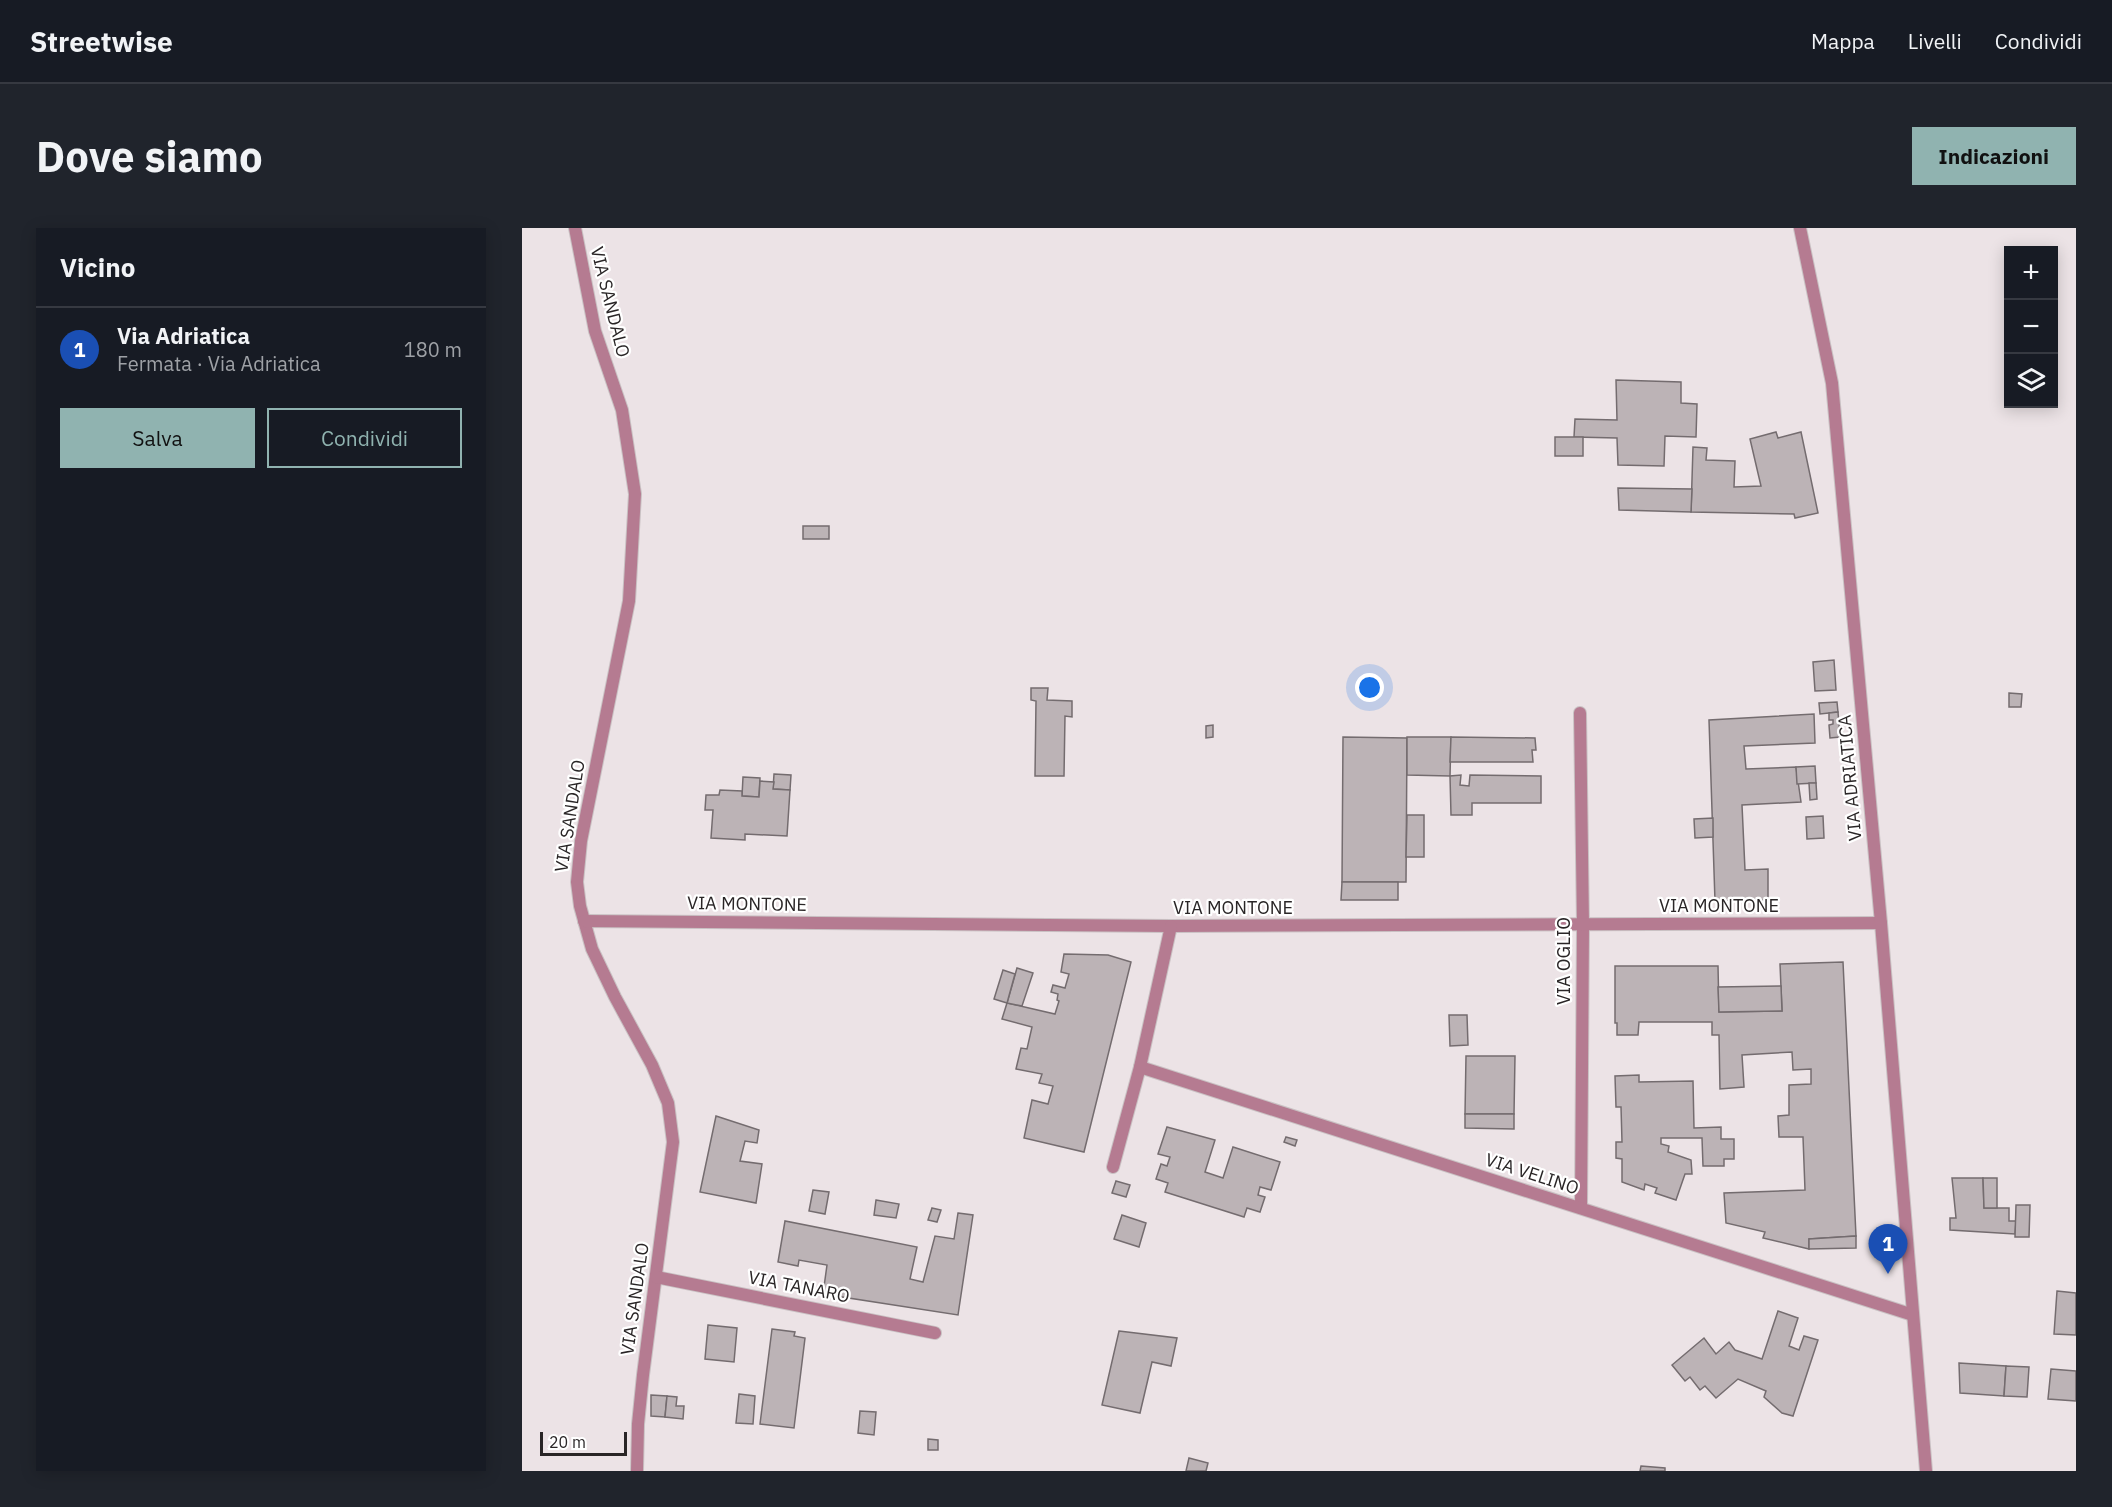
<!DOCTYPE html>
<html lang="it">
<head>
<meta charset="utf-8">
<style>
	:root { --surface:#171b24; --page:#20242c; --text:#f1f3f6; --muted:#9ea1a6; --line:#363941; --accent:#90b3b0 }
	body { margin:0; font-family:"IBM Plex Sans",sans-serif; background:var(--page); color:var(--text) }
	.controls { position:absolute; right:18px; top:18px; display:grid; overflow:hidden; border-radius:0px; box-shadow:0 3px 15px #0003 }
	.controls button { width:54px; height:54px; display:grid; place-items:center; padding:0; border:0; border-bottom:2px solid var(--line); background:var(--surface); color:var(--text); font:30px sans-serif }
	.scale { position:absolute; left:18px; bottom:15px; width:87px; box-sizing:border-box; padding-left:6px; border:3px solid #292526; border-top:0; font-size:16px; line-height:21px; white-space:nowrap; color:#292526; -webkit-text-stroke:4px #fff; paint-order:stroke }
	.you { position:absolute; left:848px; top:460px; width:21px; height:21px; margin:-15px; border:4px solid #fff; border-radius:50%; background:#1a73e8; box-shadow:0 0 0 9px #1a73e833 }
	.badge { display:grid; place-items:center; width:39px; height:39px; border-radius:50%; background:var(--accent); color:#fff; font-size:20px; font-weight:700 }
	.pin { position:absolute; translate:-50% -50px; filter:drop-shadow(0 2px 3px #0008) }
	.pin::after { content:''; position:absolute; top:32px; width:21px; height:18px; background:inherit; clip-path:polygon(0 0,100% 0,50% 100%) }
	.list { margin:0; padding:0; list-style:none }
	h2 { display:flex; justify-content:space-between; align-items:center; height:78px; margin:0; padding:0 24px; font-size:26px }
	h2 small { font-size:20px; font-weight:400; color:var(--muted) }
	.list li { display:grid; grid-template-columns:39px 1fr auto; gap:18px; align-items:center; box-sizing:border-box; height:84px; padding:0 24px; border-top:2px solid var(--line) }
	.list b { display:block; font-size:22px; white-space:nowrap }
	.list p { margin:0; font-size:20px; white-space:nowrap; color:var(--muted) }
	.list em { font-size:20px; font-style:normal; color:var(--muted) }
	.actions { display:flex; gap:12px; padding:18px 24px }
	.actions a { flex:1; padding:14px 0; border:2px solid var(--accent); border-radius:0px; text-align:center; font-size:21px; color:var(--accent) }
	.actions .main { background:var(--accent); color:#111 }
	.icon { flex:none; width:33px; height:33px; fill:none; stroke:currentColor; stroke-width:2; stroke-linecap:round; stroke-linejoin:round }
	.map { position:relative; flex:none; width:1554px; height:1243px; overflow:hidden; border-radius:0px }
	header { display:flex; align-items:center; gap:36px; box-sizing:border-box; height:84px; padding:0 30px; background:var(--surface); border-bottom:2px solid var(--line) }
	header strong { font-size:28px }
	nav { display:flex; gap:33px; margin-inline-start:auto; font-size:21px }
	.intro { display:flex; align-items:center; justify-content:space-between; box-sizing:border-box; height:144px; padding:0 36px }
	h1 { margin:0; font-size:42px }
	.button { padding:15px 27px; border-radius:0px; background:var(--accent); color:#111; font-size:21px; font-weight:700 }
	main { display:flex; gap:36px; padding:0 36px }
	aside { flex:1; background:var(--surface); border-radius:0px; box-shadow:0 3px 15px #0003 }
	.map>svg:first-child { display:block }
</style>
</head>
<body>
<header>
<strong>Streetwise</strong>
<nav><a>Mappa</a><a>Livelli</a><a>Condividi</a></nav>
</header>
<div class="intro"><h1>Dove siamo</h1><a class="button">Indicazioni</a></div>
<main>
<aside>
<h2>Vicino<small></small></h2>
<ul class="list">
<li><span class="badge" style="background:#1a4fb4">1</span><div><b>Via Adriatica</b><p>Fermata · Via Adriatica</p></div><em>180 m</em></li>
</ul>
<div class="actions"><a class="main">Salva</a><a>Condividi</a></div>
</aside>
<div class="map">
<svg width="1554" height="1243" viewBox="0 0 1554 1243">
	<rect width="100%" height="100%" fill="#ece3e6"/>
	<g fill="#bcb3b6" stroke="#746c6f" stroke-width="1.5">
		<path d="M 1094,152 L 1159,154 L 1159,175 L 1175,176 L 1174,209 L 1143,208 L 1142,238 L 1096,237 L 1095,210 L 1052,209 L 1053,191 L 1095,192 Z"/>
		<path d="M 1254,204 L 1256,210 L 1279,204 L 1296,285 L 1273,290 L 1272,286 L 1169,284 L 1171,219 L 1185,220 L 1184,232 L 1213,233 L 1212,259 L 1239,258 L 1228,211 Z"/>
		<rect x="1033" y="209" width="28" height="19"/>
		<path d="M 1096,260 L 1170,261 L 1169,284 L 1097,282 Z"/>
		<rect x="281" y="298" width="26" height="13"/>
		<path d="M 1312,432 L 1314,462 L 1293,463 L 1291,434 Z"/>
		<path d="M 509,460 L 526,460 L 525,472 L 550,473 L 550,489 L 543,488 L 542,548 L 513,548 L 514,473 L 509,472 Z"/>
		<path d="M 1487,465 L 1500,466 L 1499,479 L 1487,479 Z"/>
		<path d="M 1315,474 L 1316,484 L 1298,486 L 1297,475 Z"/>
		<path d="M 1316,484 L 1318,509 L 1308,510 L 1307,497 L 1311,496 L 1311,492 L 1307,492 L 1307,485 Z"/>
		<path d="M 1292,486 L 1293,515 L 1222,518 L 1224,541 L 1274,539 L 1279,574 L 1220,577 L 1223,642 L 1246,641 L 1246,672 L 1193,673 L 1187,492 Z"/>
		<path d="M 691,497 L 691,509 L 684,510 L 684,498 Z"/>
		<path d="M 821,509 L 885,510 L 884,654 L 820,654 Z"/>
		<path d="M 885,509 L 929,509 L 928,548 L 885,547 Z"/>
		<path d="M 929,509 L 1013,510 L 1014,522 L 1010,522 L 1011,534 L 928,534 Z"/>
		<path d="M 1293,538 L 1294,555 L 1275,556 L 1274,539 Z"/>
		<path d="M 252,546 L 269,547 L 268,562 L 251,561 Z"/>
		<path d="M 939,547 L 938,557 L 947,558 L 948,547 L 1019,548 L 1019,575 L 950,575 L 950,587 L 929,587 L 928,548 Z"/>
		<path d="M 221,549 L 238,550 L 237,569 L 220,568 Z"/>
		<path d="M 238,553 L 252,554 L 251,561 L 268,562 L 265,608 L 223,606 L 223,612 L 189,610 L 191,582 L 183,582 L 184,567 L 197,567 L 198,562 L 220,563 L 220,568 L 237,569 Z"/>
		<path d="M 1287,555 L 1294,555 L 1295,571 L 1288,572 Z"/>
		<path d="M 885,587 L 902,587 L 902,629 L 884,629 Z"/>
		<path d="M 1301,588 L 1302,610 L 1285,611 L 1284,589 Z"/>
		<path d="M 1191,590 L 1191,609 L 1173,610 L 1172,591 Z"/>
		<path d="M 820,654 L 876,654 L 876,672 L 819,672 Z"/>
		<path d="M 542,726 L 586,727 L 609,734 L 562,924 L 502,910 L 510,872 L 526,876 L 531,858 L 517,855 L 520,846 L 494,841 L 499,820 L 505,821 L 510,799 L 480,791 L 485,775 L 533,786 L 537,773 L 535,772 L 536,766 L 529,764 L 531,757 L 543,760 L 547,746 L 539,744 Z"/>
		<path d="M 1321,734 L 1334,1008 L 1287,1011 L 1287,1021 L 1241,1010 L 1243,1004 L 1204,995 L 1202,965 L 1283,962 L 1281,909 L 1257,909 L 1256,888 L 1267,887 L 1267,857 L 1289,856 L 1289,841 L 1271,842 L 1270,824 L 1220,827 L 1222,859 L 1198,861 L 1197,807 L 1190,807 L 1190,794 L 1117,794 L 1116,807 L 1095,807 L 1095,795 L 1093,795 L 1093,738 L 1196,738 L 1197,784 L 1260,783 L 1258,736 Z"/>
		<path d="M 495,740 L 511,745 L 500,778 L 485,775 Z"/>
		<path d="M 481,742 L 493,746 L 485,775 L 472,771 Z"/>
		<path d="M 1259,758 L 1260,783 L 1197,784 L 1196,759 Z"/>
		<path d="M 927,787 L 945,787 L 946,817 L 928,818 Z"/>
		<path d="M 944,828 L 993,828 L 992,886 L 943,886 Z"/>
		<path d="M 1117,847 L 1117,854 L 1171,853 L 1172,900 L 1199,899 L 1199,911 L 1212,911 L 1212,931 L 1202,931 L 1202,938 L 1181,938 L 1180,910 L 1139,910 L 1139,916 L 1147,918 L 1146,924 L 1169,932 L 1170,946 L 1163,946 L 1154,972 L 1133,965 L 1135,960 L 1123,956 L 1122,962 L 1100,954 L 1100,931 L 1094,930 L 1094,914 L 1100,914 L 1099,879 L 1094,879 L 1093,848 Z"/>
		<path d="M 943,886 L 992,886 L 992,901 L 943,900 Z"/>
		<path d="M 194,888 L 237,902 L 235,915 L 223,913 L 218,933 L 240,936 L 234,975 L 178,964 Z"/>
		<path d="M 645,899 L 693,912 L 683,944 L 701,950 L 711,919 L 758,934 L 749,962 L 738,959 L 736,967 L 743,969 L 738,984 L 725,980 L 722,989 L 643,964 L 646,955 L 634,951 L 639,936 L 645,938 L 648,929 L 636,926 Z"/>
		<path d="M 764,909 L 775,912 L 773,918 L 762,914 Z"/>
		<path d="M 1430,950 L 1461,950 L 1462,980 L 1487,980 L 1487,993 L 1494,993 L 1493,1006 L 1428,1002 L 1428,990 L 1434,990 Z"/>
		<path d="M 1461,950 L 1475,950 L 1475,980 L 1462,980 Z"/>
		<path d="M 594,953 L 608,957 L 604,969 L 590,965 Z"/>
		<path d="M 291,962 L 307,964 L 303,986 L 287,983 Z"/>
		<path d="M 354,972 L 377,976 L 374,990 L 352,987 Z"/>
		<path d="M 1494,977 L 1508,977 L 1507,1009 L 1493,1009 Z"/>
		<path d="M 410,980 L 419,982 L 415,994 L 406,992 Z"/>
		<path d="M 436,985 L 451,987 L 436,1087 L 301,1066 L 305,1037 L 277,1032 L 276,1038 L 256,1034 L 263,993 L 395,1019 L 388,1051 L 401,1054 L 413,1008 L 432,1011 Z"/>
		<path d="M 600,987 L 624,995 L 617,1019 L 592,1011 Z"/>
		<path d="M 1334,1008 L 1334,1020 L 1287,1021 L 1287,1011 Z"/>
		<path d="M 1535,1063 L 1554,1065 L 1554,1107 L 1532,1106 Z"/>
		<path d="M 1256,1083 L 1276,1090 L 1267,1118 L 1277,1122 L 1282,1108 L 1296,1112 L 1271,1188 L 1260,1185 L 1242,1169 L 1244,1163 L 1216,1151 L 1194,1170 L 1183,1158 L 1178,1162 L 1168,1149 L 1163,1153 L 1150,1137 L 1182,1110 L 1194,1126 L 1207,1114 L 1213,1122 L 1240,1131 Z"/>
		<path d="M 186,1097 L 215,1100 L 212,1134 L 183,1131 Z"/>
		<path d="M 250,1101 L 273,1104 L 272,1108 L 283,1110 L 272,1200 L 238,1196 Z"/>
		<path d="M 597,1103 L 655,1110 L 649,1138 L 630,1134 L 618,1185 L 580,1177 Z"/>
		<path d="M 1437,1135 L 1484,1138 L 1482,1168 L 1438,1165 Z"/>
		<path d="M 1484,1138 L 1507,1139 L 1505,1169 L 1482,1168 Z"/>
		<path d="M 1529,1141 L 1554,1143 L 1554,1173 L 1526,1171 Z"/>
		<path d="M 217,1166 L 233,1168 L 231,1196 L 214,1195 Z"/>
		<path d="M 129,1167 L 145,1168 L 143,1189 L 129,1188 Z"/>
		<path d="M 145,1168 L 155,1169 L 154,1178 L 162,1178 L 161,1191 L 143,1189 Z"/>
		<path d="M 338,1183 L 354,1184 L 352,1207 L 336,1205 Z"/>
		<path d="M 406,1211 L 416,1212 L 416,1222 L 406,1222 Z"/>
		<path d="M 667,1230 L 686,1235 L 684,1243 L 664,1243 Z"/>
		<path d="M 1119,1238 L 1143,1240 L 1143,1243 L 1118,1243 Z"/>
	</g>
	<g fill="none" stroke-linecap="round" stroke-linejoin="round">
		<g stroke="#c9c1c3" stroke-width="14">
			<g id="minor">
				<path d="M 53,0 L 73,103 L 100,182 L 113,266 L 107,373 L 59,613 L 55,654 L 58,678 L 70,721 L 93,769 L 130,837 L 146,875 L 151,914 L 121,1147 L 116,1196 L 115,1243"/>
				<path d="M 1058,485 L 1061,697 L 1059,980"/>
				<path d="M 62,693 L 649,698 L 1359,695"/>
				<path d="M 618,839 L 1391,1087"/>
				<path d="M 591,939 L 618,839 L 649,698"/>
				<path d="M 134,1049 L 413,1105"/>
			</g>
		</g>
		<g stroke="#c9c1c3" stroke-width="14">
			<path id="tertiary" d="M 1278,0 L 1310,155 L 1359,695 L 1404,1243"/>
		</g>
		<use href="#minor" stroke="#b57b91" stroke-width="12"/>
		<use href="#tertiary" stroke="#b57b91" stroke-width="12"/>
	</g>
	<g text-anchor="middle" stroke-width="4.5" stroke-linejoin="round" paint-order="stroke">
		<g font-size="18" fill="#292526" stroke="#fff">
			<text transform="translate(88 74) rotate(76)" y="6">VIA SANDALO</text>
			<text transform="translate(1328 550) rotate(-95)" y="6">VIA ADRIATICA</text>
			<text transform="translate(48 588) rotate(-81)" y="6">VIA SANDALO</text>
			<text transform="translate(225 676) rotate(1)" y="6">VIA MONTONE</text>
			<text x="1197" y="684">VIA MONTONE</text>
			<text x="711" y="686">VIA MONTONE</text>
			<text transform="translate(1042 733) rotate(-90)" y="6">VIA OGLIO</text>
			<text transform="translate(1010 946) rotate(18)" y="6">VIA VELINO</text>
			<text transform="translate(277 1059) rotate(11)" y="6">VIA TANARO</text>
			<text transform="translate(113 1071) rotate(-82)" y="6">VIA SANDALO</text>
		</g>
	</g>
</svg>
<div class="controls">
<button>+</button>
<button>−</button>
<button><svg class="icon" aria-label="layers" viewBox="0 0 24 24"><path d="M12 4l9 5-9 5-9-5zM3 14l9 5 9-5"/></svg></button>
</div>
<div class="scale">20 m</div>
<div class="you"></div>
<div class="pin badge" style="left:1366px;top:1046px;background:#1a4fb4">1</div>
</div>
</main>
</body>
</html>
